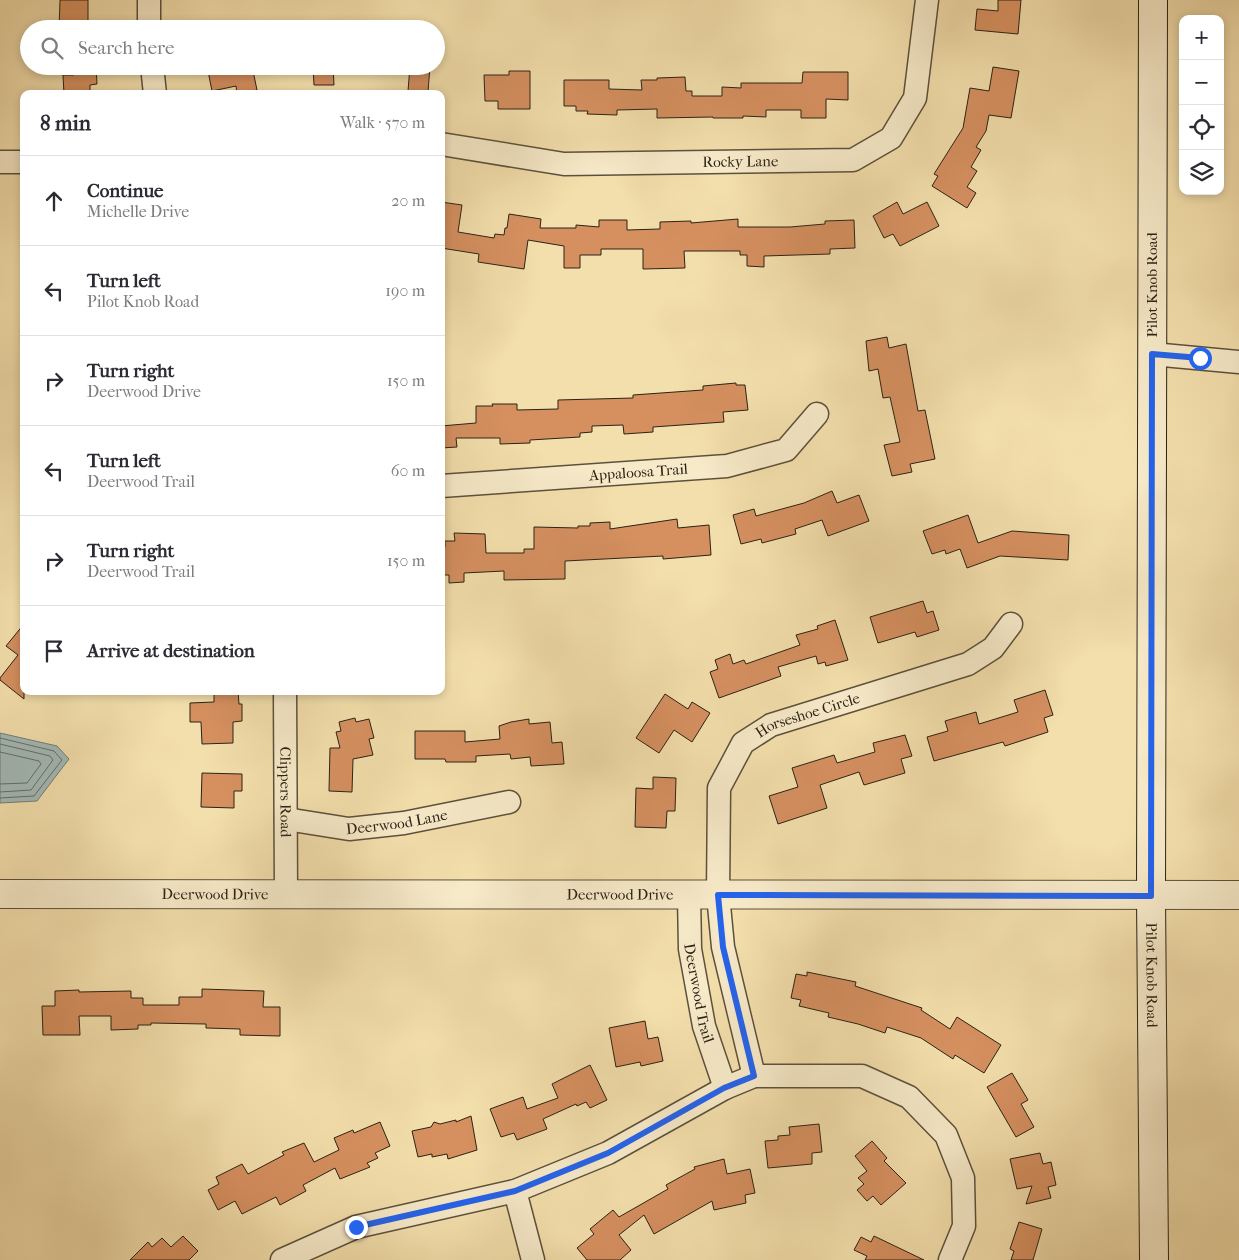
<!DOCTYPE html>
<html lang="en">
<head>
<meta charset="utf-8">
<style>
	:root { --surface:#fff; --page:#f7f7f7; --text:#2b2b33; --muted:#7c7c81; --line:#e1e1e2 }
	body { margin:0; font-family:"IM FELL French Canon",serif; background:var(--page); color:var(--text) }
	.controls { position:absolute; right:15px; top:15px; display:grid; overflow:hidden; border-radius:10px; box-shadow:0 2px 8px #0003 }
	.controls button { width:45px; height:45px; display:grid; place-items:center; padding:0; border:0; border-bottom:1px solid var(--line); background:var(--surface); color:var(--text); font:25px sans-serif }
	.stop { position:absolute; width:15px; height:15px; margin:-11px; border:4px solid #2563eb; border-radius:50%; background:#fff }
	.stop.end { background:#2563eb; border-color:#fff; box-shadow:0 1px 5px #0008 }
	.list { margin:0; padding:0; list-style:none }
	h2 { display:flex; justify-content:space-between; align-items:center; height:65px; margin:0; padding:0 20px; font-size:21px }
	h2 small { font-size:16px; font-weight:400; color:var(--muted) }
	.list li { display:grid; grid-template-columns:32px 1fr auto; gap:15px; align-items:center; box-sizing:border-box; height:90px; padding:0 20px; border-top:1px solid var(--line) }
	.list b { display:block; font-size:19px; white-space:nowrap }
	.list p { margin:0; font-size:16px; white-space:nowrap; color:var(--muted) }
	.list em { font-size:16px; font-style:normal; color:var(--muted) }
	.icon { flex:none; width:28px; height:28px; fill:none; stroke:currentColor; stroke-width:2; stroke-linecap:round; stroke-linejoin:round }
	.map { position:relative; flex:none; width:1239px; height:1260px; overflow:hidden }
	.search { position:absolute; background:var(--surface); box-shadow:0 2px 8px #0003; left:20px; top:20px; width:425px; height:55px; display:flex; align-items:center; gap:12px; box-sizing:border-box; padding:0 18px; border-radius:28px; color:var(--muted); font-size:19px }
	.panel { position:absolute; background:var(--surface); box-shadow:0 2px 8px #0003; left:20px; top:90px; width:425px; height:605px; border-radius:10px }
	.map>svg:first-child { display:block }
</style>
</head>
<body>
<div class="map">
<svg width="1239" height="1260" viewBox="0 0 1239 1260">
	<rect width="100%" height="100%" fill="#f3dfac"/>
	<filter id="stains"><feTurbulence type="fractalNoise" baseFrequency=".004" numOctaves="4"/><feColorMatrix values="0 0 0 0 .2 0 0 0 0 .09 0 0 0 0 .02 0 0 0 .5 -.17"/></filter>
	<radialGradient id="worn" r=".72"><stop offset=".6" stop-color="#630" stop-opacity="0"/><stop offset="1" stop-color="#630" stop-opacity=".3"/></radialGradient>
	<path fill="#a2b9b6" stroke="#727d76" d="M 0,733 L 57,746 L 69,759 L 37,801 L 0,803 Z"/>
	<g fill="none" stroke-linecap="round" stroke-linejoin="round">
		<g stroke="#666e66" stroke-width="1">
			<path d="M 0,738 L 54,751 L 62,760 L 34,796 L 0,798"/>
			<path d="M 0,744 L 50,756 L 53,760 L 31,790 L 0,792"/>
			<path d="M 0,752 L 39,761 L 41,764 L 27,783 L 0,784"/>
		</g>
	</g>
	<g fill="#d69060" stroke="#2a2216">
		<path d="M 60,0 L 88,0 L 88,29 L 59,29 Z"/>
		<path d="M 998,0 L 1021,0 L 1018,34 L 975,30 L 977,9 L 998,11 Z"/>
		<path d="M 74,66 L 96,66 L 97,84 L 90,85 L 90,94 L 64,94 L 63,75 L 74,75 Z"/>
		<path d="M 207,66 L 252,66 L 257,90 L 237,94 L 236,86 L 212,91 Z"/>
		<path d="M 313,66 L 333,66 L 334,85 L 314,85 Z"/>
		<path d="M 410,66 L 430,66 L 428,92 L 408,91 Z"/>
		<path d="M 993,67 L 1019,71 L 1011,118 L 989,115 L 986,131 L 976,147 L 981,150 L 971,167 L 977,171 L 967,187 L 976,193 L 967,208 L 932,186 L 938,176 L 934,174 L 963,128 L 970,88 L 989,91 Z"/>
		<path d="M 509,71 L 530,71 L 530,109 L 498,109 L 498,101 L 485,101 L 484,75 L 509,75 Z"/>
		<path d="M 803,72 L 848,72 L 848,100 L 826,99 L 826,118 L 801,118 L 801,110 L 766,110 L 766,117 L 743,116 L 743,118 L 713,118 L 713,117 L 657,118 L 657,109 L 617,110 L 617,115 L 587,114 L 588,111 L 576,111 L 576,106 L 564,106 L 564,80 L 609,80 L 609,89 L 642,90 L 641,80 L 657,80 L 657,78 L 685,77 L 686,91 L 692,91 L 692,96 L 722,96 L 722,87 L 741,88 L 741,83 L 802,83 Z"/>
		<path d="M 441,202 L 462,205 L 458,232 L 494,238 L 495,234 L 504,235 L 505,228 L 507,228 L 509,214 L 541,219 L 540,228 L 576,228 L 576,225 L 599,227 L 599,220 L 627,220 L 627,230 L 660,229 L 660,222 L 691,221 L 691,223 L 738,219 L 738,227 L 790,227 L 825,224 L 825,221 L 854,220 L 855,248 L 830,249 L 830,254 L 764,256 L 764,267 L 747,266 L 747,255 L 740,255 L 740,251 L 684,251 L 685,268 L 643,269 L 643,249 L 601,249 L 601,255 L 580,255 L 580,268 L 564,268 L 564,246 L 528,240 L 524,269 L 478,262 L 479,254 L 441,248 Z"/>
		<path d="M 897,202 L 903,214 L 927,202 L 939,226 L 900,246 L 893,234 L 884,238 L 873,216 Z"/>
		<path d="M 887,337 L 889,348 L 906,344 L 918,411 L 925,410 L 935,459 L 910,464 L 912,472 L 892,476 L 884,445 L 900,442 L 890,397 L 883,398 L 878,369 L 869,371 L 866,341 Z"/>
		<path d="M 736,383 L 736,385 L 745,385 L 748,410 L 723,412 L 724,422 L 653,427 L 653,432 L 624,434 L 623,425 L 592,426 L 592,432 L 580,433 L 580,437 L 530,440 L 530,443 L 500,444 L 500,438 L 456,438 L 457,447 L 441,448 L 441,426 L 476,423 L 476,406 L 493,406 L 492,404 L 517,404 L 517,410 L 558,409 L 558,400 L 633,398 L 633,395 L 703,390 L 703,386 Z"/>
		<path d="M 832,491 L 837,503 L 859,495 L 869,521 L 828,536 L 822,520 L 795,529 L 796,534 L 762,543 L 761,539 L 741,544 L 733,515 L 754,509 L 756,516 L 804,503 Z"/>
		<path d="M 968,515 L 978,543 L 1012,531 L 1069,535 L 1068,560 L 1000,556 L 967,568 L 960,549 L 946,554 L 945,550 L 932,554 L 923,531 Z"/>
		<path d="M 677,519 L 678,528 L 709,525 L 711,555 L 663,559 L 663,556 L 565,561 L 565,579 L 504,580 L 504,571 L 464,573 L 464,582 L 449,583 L 449,575 L 441,575 L 441,547 L 445,547 L 445,541 L 455,541 L 454,533 L 485,534 L 486,553 L 524,553 L 524,549 L 534,549 L 534,527 L 578,528 L 578,526 L 590,526 L 590,523 L 610,522 L 610,529 Z"/>
		<path d="M 923,601 L 927,613 L 933,611 L 939,630 L 917,637 L 915,632 L 878,643 L 870,617 Z"/>
		<path d="M 835,620 L 848,660 L 826,666 L 825,662 L 818,664 L 816,656 L 778,667 L 781,676 L 719,698 L 710,672 L 718,669 L 715,660 L 730,654 L 733,664 L 744,660 L 746,664 L 800,645 L 796,635 L 818,629 L 817,626 Z"/>
		<path d="M 24,624 L 24,699 L 0,680 L 0,678 L 18,655 L 6,646 Z"/>
		<path d="M 1045,690 L 1053,715 L 1044,718 L 1048,732 L 1005,746 L 1003,742 L 934,761 L 927,737 L 948,731 L 945,721 L 976,712 L 979,724 L 1018,712 L 1014,700 Z"/>
		<path d="M 214,691 L 238,691 L 239,704 L 242,704 L 242,721 L 233,722 L 233,743 L 202,744 L 201,722 L 190,722 L 190,703 L 214,702 Z"/>
		<path d="M 665,694 L 688,709 L 692,702 L 710,713 L 692,742 L 674,730 L 659,753 L 636,738 Z"/>
		<path d="M 355,718 L 356,722 L 369,719 L 374,738 L 369,739 L 373,755 L 353,759 L 352,792 L 329,791 L 330,748 L 340,748 L 336,732 L 341,731 L 339,722 Z"/>
		<path d="M 529,719 L 529,724 L 550,722 L 552,743 L 562,742 L 564,764 L 531,766 L 530,757 L 511,759 L 510,754 L 476,756 L 476,762 L 446,762 L 445,759 L 415,759 L 415,731 L 465,731 L 465,742 L 500,739 L 499,726 L 511,722 Z"/>
		<path d="M 905,735 L 912,756 L 901,759 L 905,773 L 864,785 L 859,772 L 820,785 L 827,808 L 778,824 L 769,796 L 798,787 L 792,768 L 834,755 L 837,763 L 875,752 L 873,743 Z"/>
		<path d="M 202,773 L 242,774 L 242,791 L 234,791 L 234,808 L 201,807 Z"/>
		<path d="M 653,777 L 676,778 L 675,811 L 667,811 L 666,828 L 635,827 L 636,788 L 653,789 Z"/>
		<path d="M 807,972 L 856,982 L 855,986 L 922,1008 L 921,1010 L 950,1029 L 957,1017 L 1001,1045 L 984,1073 L 955,1055 L 953,1059 L 921,1038 L 887,1027 L 885,1033 L 858,1024 L 828,1017 L 829,1013 L 799,1006 L 801,1000 L 791,998 L 796,974 L 807,976 Z"/>
		<path d="M 202,989 L 264,991 L 263,1007 L 280,1007 L 280,1036 L 240,1035 L 240,1029 L 206,1028 L 206,1024 L 151,1023 L 151,1025 L 138,1025 L 138,1029 L 111,1030 L 111,1016 L 79,1016 L 80,1035 L 43,1035 L 42,1006 L 55,1006 L 55,991 L 79,990 L 79,992 L 131,991 L 131,998 L 143,998 L 143,1005 L 179,1005 L 179,997 L 202,997 Z"/>
		<path d="M 645,1021 L 648,1039 L 658,1037 L 663,1061 L 641,1066 L 640,1062 L 616,1067 L 609,1028 Z"/>
		<path d="M 590,1065 L 607,1100 L 590,1108 L 586,1102 L 577,1106 L 576,1104 L 543,1119 L 547,1129 L 517,1140 L 514,1133 L 501,1137 L 490,1109 L 523,1097 L 527,1109 L 558,1098 L 552,1084 Z"/>
		<path d="M 1012,1073 L 1028,1100 L 1021,1104 L 1034,1127 L 1016,1137 L 987,1087 Z"/>
		<path d="M 471,1116 L 477,1150 L 448,1159 L 447,1154 L 432,1157 L 432,1154 L 418,1157 L 412,1131 L 431,1127 L 434,1122 L 440,1124 L 456,1120 L 456,1122 Z"/>
		<path d="M 380,1122 L 390,1146 L 375,1153 L 378,1158 L 367,1163 L 370,1167 L 340,1179 L 335,1168 L 303,1185 L 306,1191 L 280,1205 L 276,1197 L 242,1214 L 235,1201 L 218,1210 L 208,1190 L 219,1184 L 216,1177 L 242,1164 L 248,1174 L 284,1155 L 282,1152 L 304,1143 L 314,1162 L 339,1150 L 334,1138 L 353,1130 L 354,1133 Z"/>
		<path d="M 819,1124 L 822,1152 L 812,1153 L 812,1164 L 768,1168 L 765,1141 L 778,1140 L 778,1136 L 790,1135 L 789,1127 Z"/>
		<path d="M 872,1141 L 887,1158 L 884,1161 L 906,1183 L 881,1205 L 873,1196 L 867,1201 L 857,1190 L 864,1184 L 858,1178 L 867,1171 L 855,1156 Z"/>
		<path d="M 1040,1153 L 1043,1164 L 1051,1162 L 1056,1185 L 1048,1187 L 1051,1198 L 1026,1204 L 1032,1186 L 1017,1189 L 1010,1159 Z"/>
		<path d="M 724,1159 L 727,1174 L 750,1169 L 755,1193 L 745,1195 L 746,1203 L 714,1210 L 712,1201 L 654,1234 L 644,1215 L 619,1235 L 631,1250 L 620,1260 L 587,1260 L 577,1248 L 594,1234 L 590,1229 L 613,1210 L 619,1217 L 668,1189 L 666,1185 L 695,1169 L 694,1167 Z"/>
		<path d="M 1019,1222 L 1042,1229 L 1033,1260 L 1011,1260 L 1014,1251 L 1010,1249 Z"/>
		<path d="M 183,1236 L 198,1251 L 189,1260 L 130,1260 L 148,1242 L 152,1247 L 162,1238 L 171,1247 Z"/>
		<path d="M 874,1236 L 924,1260 L 865,1260 L 867,1256 L 854,1250 L 861,1237 L 871,1242 Z"/>
	</g>
	<g fill="none" stroke-linecap="round" stroke-linejoin="round">
		<g stroke="#5c513c" stroke-width="25">
			<g id="minor">
				<path d="M 149,0 L 149,29"/>
				<path d="M 152,66 L 155,94"/>
				<path id="s1" d="M 441,144 L 564,164 L 853,160 L 891,138 L 915,98 L 927,0"/>
				<path d="M 0,162 L 24,162"/>
				<path d="M 1152,354 L 1239,362"/>
				<path id="s2" d="M 441,486 L 727,466 L 786,450 L 817,414"/>
				<path id="s3" d="M 285,691 L 286,894"/>
				<path id="s4" d="M 286,819 L 349,829 L 404,823 L 509,802"/>
				<path id="s5" d="M 689,895 L 690,949 L 704,1026 L 725,1088"/>
				<path id="s6" d="M 754,1076 L 723,947 L 718,895 L 719,788 L 743,743 L 771,725 L 968,664 L 993,648 L 1011,624"/>
				<path d="M 515,1191 L 533,1260"/>
				<path d="M 282,1260 L 356,1227 L 515,1191 L 608,1153 L 725,1088 L 754,1076 L 862,1076 L 909,1097 L 946,1135 L 963,1178 L 964,1226 L 950,1260"/>
			</g>
		</g>
		<g stroke="#5c513c" stroke-width="30">
			<g id="tertiary">
				<path id="s7" d="M 0,894 L 1239,895"/>
			</g>
		</g>
		<g stroke="#2a2216" stroke-width="30">
			<g id="secondary">
				<path id="s8" d="M 1153,0 L 1151,895 L 1154,1260"/>
			</g>
		</g>
		<use href="#minor" stroke="#f7eac9" stroke-width="22"/>
		<use href="#tertiary" stroke="#f7eac9" stroke-width="28"/>
		<use href="#secondary" stroke="#f7eac9" stroke-width="28"/>
	</g>
	<g fill="none" stroke-linecap="round" stroke-linejoin="round">
		<path stroke="#2563eb" stroke-width="6" d="M 356,1227 L 515,1191 L 608,1153 L 724,1088 L 754,1076 L 723,947 L 718,895 L 1151,896 L 1152,354 L 1200,358"/>
	</g>
	<g text-anchor="middle" stroke-width="4" stroke-linejoin="round" paint-order="stroke">
		<g font-size="15" fill="#2a2216" stroke="#f7eac9">
			<text dy="5" stroke="none"><textPath href="#s1" startOffset="301">Rocky Lane</textPath></text>
			<text transform="translate(1152 285) rotate(-90)" y="5">Pilot Knob Road</text>
			<text dy="5" stroke="none"><textPath href="#s2" startOffset="198">Appaloosa Trail</textPath></text>
			<text dy="5" stroke="none"><textPath href="#s6" startOffset="414">Horseshoe Circle</textPath></text>
			<text dy="5" stroke="none"><textPath href="#s3" startOffset="101">Clippers Road</textPath></text>
			<text dy="5" stroke="none"><textPath href="#s4" startOffset="112">Deerwood Lane</textPath></text>
			<text dy="5" stroke="none"><textPath href="#s7" startOffset="215">Deerwood Drive</textPath></text>
			<text dy="5" stroke="none"><textPath href="#s7" startOffset="620">Deerwood Drive</textPath></text>
			<text dy="5" stroke="none"><textPath href="#s8" startOffset="975">Pilot Knob Road</textPath></text>
			<text dy="5" stroke="none"><textPath href="#s5" startOffset="99">Deerwood Trail</textPath></text>
		</g>
	</g>
	<rect width="100%" height="100%" filter="url(#stains)"/>
	<rect width="100%" height="100%" fill="url(#worn)"/>
</svg>
<div class="controls">
<button>+</button>
<button>−</button>
<button><svg class="icon" aria-label="locate" viewBox="0 0 24 24"><circle cx="12" cy="12" r="6"/><path d="M12 2v4M12 18v4M2 12h4M18 12h4"/></svg></button>
<button><svg class="icon" aria-label="layers" viewBox="0 0 24 24"><path d="M12 4l9 5-9 5-9-5zM3 14l9 5 9-5"/></svg></button>
</div>
<div class="stop" style="left:1200px;top:358px"></div>
<div class="stop end" style="left:356px;top:1227px"></div>
<div class="search"><svg class="icon" aria-label="search" viewBox="0 0 24 24"><circle cx="10" cy="10" r="6"/><path d="M15 15l6 6"/></svg>Search here</div>
<section class="panel">
<h2>8 min<small>Walk · 570 m</small></h2>
<ul class="list">
<li><svg class="icon" aria-label="ahead" viewBox="0 0 24 24"><path d="M12 20V5M6 11l6-6 6 6"/></svg><div><b>Continue</b><p>Michelle Drive</p></div><em>20 m</em></li>
<li><svg class="icon" aria-label="left" viewBox="0 0 24 24"><path d="M17 20v-9H6M10 6l-5 5 5 5"/></svg><div><b>Turn left</b><p>Pilot Knob Road</p></div><em>190 m</em></li>
<li><svg class="icon" aria-label="right" viewBox="0 0 24 24"><path d="M7 20v-9h11M14 6l5 5-5 5"/></svg><div><b>Turn right</b><p>Deerwood Drive</p></div><em>150 m</em></li>
<li><svg class="icon" aria-label="left" viewBox="0 0 24 24"><path d="M17 20v-9H6M10 6l-5 5 5 5"/></svg><div><b>Turn left</b><p>Deerwood Trail</p></div><em>60 m</em></li>
<li><svg class="icon" aria-label="right" viewBox="0 0 24 24"><path d="M7 20v-9h11M14 6l5 5-5 5"/></svg><div><b>Turn right</b><p>Deerwood Trail</p></div><em>150 m</em></li>
<li><svg class="icon" aria-label="arrive" viewBox="0 0 24 24"><path d="M6 21V4h12l-3 4 3 4H6"/></svg><div><b>Arrive at destination</b></div></li>
</ul>
</section>
</div>
</body>
</html>
